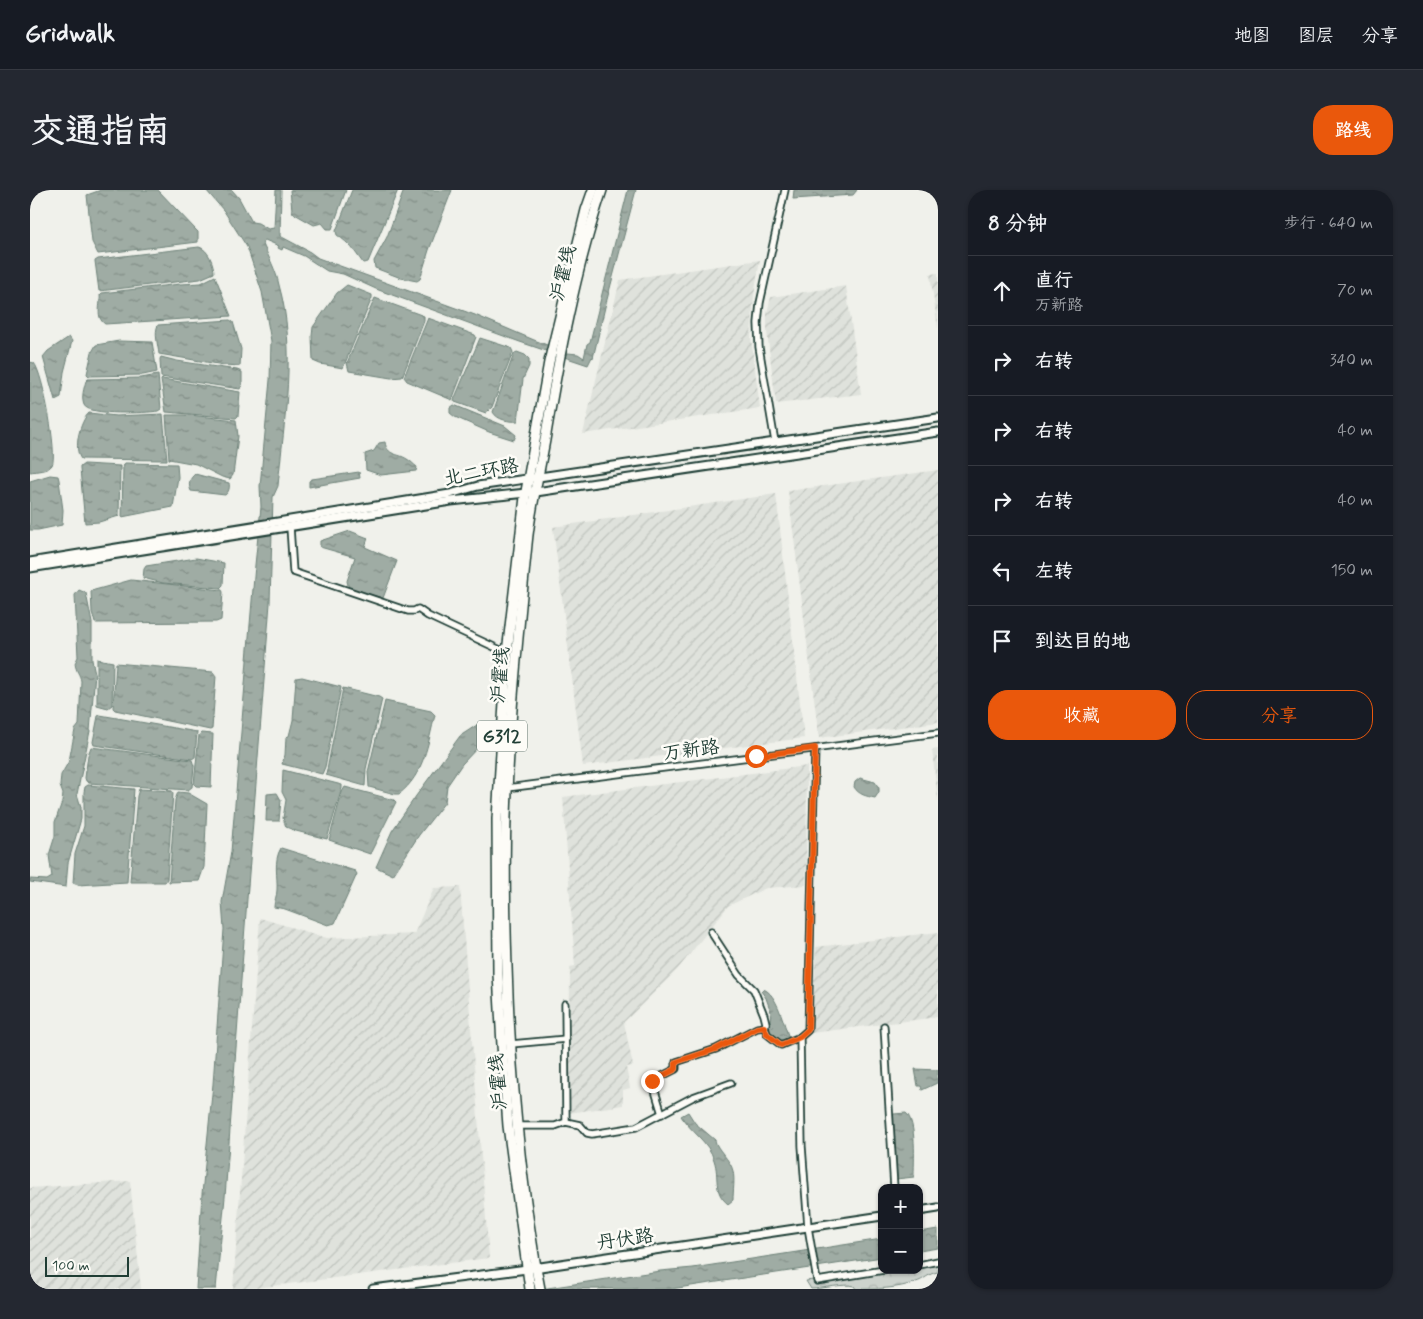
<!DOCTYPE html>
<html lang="zh">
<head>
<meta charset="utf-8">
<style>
	:root { --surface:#171b24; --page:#242831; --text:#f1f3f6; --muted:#9ea1a6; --line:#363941; --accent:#ea580c }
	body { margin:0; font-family:Mynerve,"LXGW WenKai TC",sans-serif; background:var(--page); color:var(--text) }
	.controls { position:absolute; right:15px; bottom:15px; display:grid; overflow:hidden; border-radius:10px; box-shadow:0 1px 4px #0004 }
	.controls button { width:45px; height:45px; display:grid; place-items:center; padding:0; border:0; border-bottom:1px solid var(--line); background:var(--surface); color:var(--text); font:25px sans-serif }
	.scale { position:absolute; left:15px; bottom:12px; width:84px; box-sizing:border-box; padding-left:5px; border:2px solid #1f3d34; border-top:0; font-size:14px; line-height:18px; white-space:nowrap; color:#1f3d34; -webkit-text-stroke:4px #fdfcf7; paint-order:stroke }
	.stop { position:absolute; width:15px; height:15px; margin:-11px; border:4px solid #ea580c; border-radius:50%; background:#fff }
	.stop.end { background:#ea580c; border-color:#fff; box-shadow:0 1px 5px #0008 }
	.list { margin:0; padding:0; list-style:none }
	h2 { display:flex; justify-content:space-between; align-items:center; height:65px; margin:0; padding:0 20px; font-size:21px }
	h2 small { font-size:16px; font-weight:400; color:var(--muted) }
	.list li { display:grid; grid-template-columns:32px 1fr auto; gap:15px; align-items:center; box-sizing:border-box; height:70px; padding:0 20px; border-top:1px solid var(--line) }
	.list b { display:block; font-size:19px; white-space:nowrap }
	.list p { margin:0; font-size:16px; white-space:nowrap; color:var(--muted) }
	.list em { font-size:16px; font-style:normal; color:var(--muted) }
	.actions { display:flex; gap:10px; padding:15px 20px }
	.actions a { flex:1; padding:11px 0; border:1px solid var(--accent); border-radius:20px; text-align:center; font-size:18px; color:var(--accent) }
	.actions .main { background:var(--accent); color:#fff }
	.icon { flex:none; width:28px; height:28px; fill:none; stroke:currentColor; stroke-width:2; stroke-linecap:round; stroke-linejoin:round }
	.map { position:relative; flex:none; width:908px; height:1099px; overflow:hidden; border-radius:20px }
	header { display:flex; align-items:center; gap:30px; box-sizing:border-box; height:70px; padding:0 25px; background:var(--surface); border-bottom:1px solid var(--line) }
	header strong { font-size:24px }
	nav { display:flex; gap:28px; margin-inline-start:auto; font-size:18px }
	.intro { display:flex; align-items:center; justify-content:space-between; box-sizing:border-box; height:120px; padding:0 30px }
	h1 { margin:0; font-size:35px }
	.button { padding:12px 22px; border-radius:20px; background:var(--accent); color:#fff; font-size:18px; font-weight:700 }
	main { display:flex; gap:30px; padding:0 30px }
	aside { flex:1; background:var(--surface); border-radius:20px; box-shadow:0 1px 4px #0004 }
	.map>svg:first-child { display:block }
</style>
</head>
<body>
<header>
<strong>Gridwalk</strong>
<nav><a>地图</a><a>图层</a><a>分享</a></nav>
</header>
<div class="intro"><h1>交通指南</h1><a class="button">路线</a></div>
<main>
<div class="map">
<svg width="908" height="1099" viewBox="0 0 908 1099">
	<defs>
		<pattern id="industrial-furrows" width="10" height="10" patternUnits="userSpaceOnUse" patternTransform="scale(1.25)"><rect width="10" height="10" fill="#dfe2dc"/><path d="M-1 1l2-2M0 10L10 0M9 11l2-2" fill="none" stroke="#bfc3bd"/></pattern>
		<pattern id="forest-crowns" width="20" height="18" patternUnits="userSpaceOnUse" patternTransform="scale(1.25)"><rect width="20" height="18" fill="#cdd3cd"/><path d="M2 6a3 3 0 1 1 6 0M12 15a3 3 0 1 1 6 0" fill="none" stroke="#b0b6b1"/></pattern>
		<pattern id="water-ripples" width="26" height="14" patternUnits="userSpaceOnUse" patternTransform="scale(1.25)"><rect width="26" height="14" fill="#9faca4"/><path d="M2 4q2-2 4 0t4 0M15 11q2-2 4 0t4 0" fill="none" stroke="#818d86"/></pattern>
	</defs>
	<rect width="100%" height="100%" fill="#f0f1eb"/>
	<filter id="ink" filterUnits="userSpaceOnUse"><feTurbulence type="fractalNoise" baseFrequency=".02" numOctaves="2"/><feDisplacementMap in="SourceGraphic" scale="10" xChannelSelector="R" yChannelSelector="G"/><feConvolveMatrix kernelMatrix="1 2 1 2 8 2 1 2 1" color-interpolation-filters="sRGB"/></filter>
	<g filter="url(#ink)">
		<g fill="url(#industrial-furrows)">
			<path d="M 730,70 L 724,105 L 721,148 L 730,218 L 553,244 L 590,90 Z"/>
			<path d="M 908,83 L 908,139 L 900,84 Z"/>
			<path d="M 816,96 L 831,204 L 746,214 L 737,142 L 737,123 L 741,107 Z"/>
			<path d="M 908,280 L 908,532 L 789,548 L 758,301 Z"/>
			<path d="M 746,304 L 774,548 L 553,576 L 523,337 Z"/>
			<path d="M 908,559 L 908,612 L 902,560 Z"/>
			<path d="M 777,576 L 776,695 L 736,698 L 698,716 L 648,779 L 594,832 L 603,876 L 596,877 L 600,898 L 593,900 L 593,915 L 539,923 L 540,777 L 545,776 L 533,607 Z"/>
			<path d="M 430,697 L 459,1068 L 219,1099 L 203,1099 L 230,728 L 297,748 L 384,744 L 404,698 Z"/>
			<path d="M 908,742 L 908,827 L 781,843 L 786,757 Z"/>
			<path d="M 100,991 L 111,1099 L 0,1099 L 0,998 Z"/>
		</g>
		<path fill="url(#forest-crowns)" stroke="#768880" d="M 908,1073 L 908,1082 C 899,1083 894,1090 886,1092 C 867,1099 846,1099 826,1099 L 824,1096 C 814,1093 793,1099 781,1099 L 776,1091 L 855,1080 L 889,1080 L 889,1075 Z"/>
		<g fill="url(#water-ripples)" stroke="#6c8077">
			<path d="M 71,0 L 128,0 L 165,39 L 168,42 L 168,52 L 68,64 L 62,52 L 57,5 Z"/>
			<path d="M 176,0 L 202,0 L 209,8 L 222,32 L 228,33 L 238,39 L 244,38 L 246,0 L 251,0 L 250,46 L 280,62 L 288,68 L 445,125 L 504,150 L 538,163 L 548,164 L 554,168 L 557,154 L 560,152 L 598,0 L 606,0 L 575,117 L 563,168 L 562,167 L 558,175 L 490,152 L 346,99 L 313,84 L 297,81 L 274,66 L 253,57 L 252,60 L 248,58 L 249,56 L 235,50 L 232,52 C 238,66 246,80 249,95 C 267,159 254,230 248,296 L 243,307 L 240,413 L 217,709 L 195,1007 L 186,1099 L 166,1099 L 172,1004 L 183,894 L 194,739 L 192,712 L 201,662 L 225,375 L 231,317 L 230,296 L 240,190 L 241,151 L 232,102 L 217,57 L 194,21 Z"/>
			<path d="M 260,0 L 316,0 L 302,39 L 297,39 L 292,33 L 284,35 L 263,23 L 262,20 Z"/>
			<path d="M 322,0 L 368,0 L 338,72 L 333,73 C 323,59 321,55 307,45 L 306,41 Z"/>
			<path d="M 374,0 L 422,0 L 399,60 L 390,89 L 387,91 L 371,88 L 345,78 L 344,71 L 357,47 Z"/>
			<path d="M 764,0 L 827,0 L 823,5 L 763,9 Z"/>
			<path d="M 169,57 C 178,59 184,74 184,83 L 170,89 L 69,101 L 65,71 L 68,69 Z"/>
			<path d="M 185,86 L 201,126 L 75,134 C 65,127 71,115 70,105 L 72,103 L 150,94 L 171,93 Z"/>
			<path d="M 317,95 L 342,105 L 342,108 L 313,178 L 290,174 L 283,171 L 282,146 L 283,137 L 307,103 Z"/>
			<path d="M 345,108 L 394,126 L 394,131 L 372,187 L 361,188 L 319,181 L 317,173 Z"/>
			<path d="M 398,128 L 445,145 L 446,147 L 422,210 L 377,191 L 374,187 Z"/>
			<path d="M 200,130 L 203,132 L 211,159 L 210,176 L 194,175 L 129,164 C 128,155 124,143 128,135 Z"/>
			<path d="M 39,147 L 42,151 L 34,182 L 31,207 L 25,210 L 13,167 L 18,161 Z"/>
			<path d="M 450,148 L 481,158 L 483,162 L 462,217 L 456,223 L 425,212 L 424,210 Z"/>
			<path d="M 89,151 L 122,152 L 127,182 L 113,185 L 59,186 L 57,184 L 62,162 L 66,155 Z"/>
			<path d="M 487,162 L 495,165 L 499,169 L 499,176 L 493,189 L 488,231 C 480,232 467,230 463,222 L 484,164 Z"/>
			<path d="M 131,167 L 147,171 L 207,180 L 212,182 L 212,195 L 210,199 L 131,187 L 130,169 Z"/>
			<path d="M 0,172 L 4,173 C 13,183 28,265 22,275 C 18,281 6,281 0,282 Z"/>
			<path d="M 128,185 L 131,219 L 128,221 C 117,223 58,226 54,215 C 51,207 54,198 56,191 L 58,189 L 111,188 Z"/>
			<path d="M 132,189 L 210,202 L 208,226 L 206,228 L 136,222 L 131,190 Z"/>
			<path d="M 424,215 L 475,236 L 486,245 L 484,250 L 459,242 L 425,227 L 420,223 L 420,218 Z"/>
			<path d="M 59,223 L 86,226 L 133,224 L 137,270 L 51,269 C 43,259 50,231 59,223 Z"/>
			<path d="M 136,225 L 159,225 L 206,230 L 208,246 L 203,285 L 200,289 L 192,287 L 166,274 L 139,269 Z"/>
			<path d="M 355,252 C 357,266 368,263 377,269 C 381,271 384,275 387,277 L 386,281 L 351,285 L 336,280 L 335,264 L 344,261 L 349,253 Z"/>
			<path d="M 95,273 L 147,274 L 148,287 L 143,317 L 92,327 L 93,276 Z"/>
			<path d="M 54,274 L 90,276 L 89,326 L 69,332 L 55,333 L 50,279 L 50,277 Z"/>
			<path d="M 329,282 L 330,288 L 279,297 L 279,291 L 282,289 Z"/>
			<path d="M 165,284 L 199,293 C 200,297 199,302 195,305 L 161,301 C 158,294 159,289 165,284 Z"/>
			<path d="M 20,285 L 28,286 L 29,290 L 33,320 L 32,335 L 8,340 L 0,340 L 0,291 Z"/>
			<path d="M 320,341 L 338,348 L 335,357 L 367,371 L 353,408 L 319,399 L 317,391 L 325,367 L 290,357 L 290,351 Z"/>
			<path d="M 166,368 L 194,373 L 193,395 L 190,398 L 133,393 L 113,388 L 114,379 L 116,376 Z"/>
			<path d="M 101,390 L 192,400 L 193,402 L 191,430 L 186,432 L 65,433 L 62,422 L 61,401 Z"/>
			<path d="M 49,400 L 56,403 L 62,433 L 62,470 L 65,483 L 60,541 L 47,604 L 51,617 L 51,629 L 38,673 L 36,697 L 0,692 L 0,689 L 17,690 L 22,687 L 19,665 L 25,646 L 25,632 L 32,612 L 33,604 L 30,596 L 31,585 L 39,571 L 45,540 L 49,535 L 51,491 C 50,484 46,482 45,473 L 48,467 L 45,405 Z"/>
			<path d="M 67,469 L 83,472 L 82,515 L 78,518 L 67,515 Z"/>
			<path d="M 86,473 L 183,482 L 186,486 L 182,539 L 180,540 L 85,520 L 83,518 Z"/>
			<path d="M 272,487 L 311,497 L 295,577 L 292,584 L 252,574 L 255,565 L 256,547 L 259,546 L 263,530 L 266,488 Z"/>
			<path d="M 313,498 L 349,507 L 352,509 L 336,579 L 335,596 L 296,585 Z"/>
			<path d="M 355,511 L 401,521 L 405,525 C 398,553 394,585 369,604 L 365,604 L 339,597 L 338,582 Z"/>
			<path d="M 70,525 L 167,542 L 165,567 L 162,569 L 64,555 L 63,552 L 68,526 Z"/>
			<path d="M 450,533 L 458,534 L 457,549 L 453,556 L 449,556 L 432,574 L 417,596 L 415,612 L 389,645 L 363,685 L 346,677 L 362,641 L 386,606 L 430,546 Z"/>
			<path d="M 171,543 L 183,544 L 181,597 L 166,596 L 164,594 L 169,545 Z"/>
			<path d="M 61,557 L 162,570 L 164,576 L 162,597 L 158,600 L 59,593 L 56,591 L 55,588 L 58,565 Z"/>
			<path d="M 253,580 L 312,595 L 312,598 L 297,649 L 266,641 L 256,637 L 253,628 L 256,610 L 252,602 Z"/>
			<path d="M 830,588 L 845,592 L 849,598 L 849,602 L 845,608 C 836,606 829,605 824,597 L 825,592 Z"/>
			<path d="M 58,595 L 104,599 L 97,692 L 48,695 L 43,693 L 45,664 L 54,636 L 54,602 L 55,597 Z"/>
			<path d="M 315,597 L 364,610 L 366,612 L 340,664 L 299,650 L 312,602 Z"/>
			<path d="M 109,599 L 142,601 L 143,603 L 137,689 L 135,692 L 100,692 L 107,606 Z"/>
			<path d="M 148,602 L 158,603 L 177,614 L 174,677 L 169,691 L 139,692 L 145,610 Z"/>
			<path d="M 247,603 L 251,610 L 249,631 L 236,631 L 237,604 Z"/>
			<path d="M 251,658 L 325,681 L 327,684 L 305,733 L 298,735 L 255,719 L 244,717 C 244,711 247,706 247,700 C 248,687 243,671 251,658 Z"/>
			<path d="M 733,799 C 747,803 754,835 759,848 L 752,852 L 741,843 L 739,839 L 741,822 L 736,808 L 731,801 Z"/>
			<path d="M 885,879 L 908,880 L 907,893 L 892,900 L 891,896 L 888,896 Z"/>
			<path d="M 658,922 L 665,933 L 685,950 C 686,959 701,970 703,981 C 705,990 703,1001 703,1010 L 698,1014 C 682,1001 690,987 684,970 C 679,952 660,941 651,926 Z"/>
			<path d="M 876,923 C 887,932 884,972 884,987 L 866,989 L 862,926 L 864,924 Z"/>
			<path d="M 908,1039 L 908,1058 L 889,1061 L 889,1042 Z"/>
			<path d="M 852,1049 L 852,1067 L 641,1099 L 511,1099 L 630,1081 L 663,1078 Z"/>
		</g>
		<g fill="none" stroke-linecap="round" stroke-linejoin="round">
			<g stroke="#1f3d34" stroke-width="9">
				<g id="minor">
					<path d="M 745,252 L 729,157 L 728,133 L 730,113 L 755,0"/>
					<path d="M 260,337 L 263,382 L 378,421 L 384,421 L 388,419 L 398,426 L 477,463"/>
					<path d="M 785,559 L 778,840 L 770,847 L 772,956 L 778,1037 L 787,1091 L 854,1080"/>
					<path d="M 477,598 L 908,543"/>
					<path d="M 681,742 L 709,785 L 724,800 L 734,825 L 736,833 L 735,837"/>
					<path d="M 854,836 L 864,998"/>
					<path d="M 481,854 L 536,849"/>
					<path d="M 632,924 L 622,891 L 646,879 L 646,872 L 686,859 L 727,838 L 735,837 L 737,844 L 751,855 L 770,847"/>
					<path d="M 536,932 L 550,935 L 557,943 L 562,944 L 606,937 L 663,907 L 701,893"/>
					<path d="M 487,936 L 525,936 L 536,932 L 535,814"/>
					<path d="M 889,1075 L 908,1071"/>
				</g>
			</g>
			<g stroke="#1f3d34" stroke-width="11">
				<g id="major">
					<path d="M 0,372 L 420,304 L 448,296 L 908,228"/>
					<path d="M 0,378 L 421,311 L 506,302 L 908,242"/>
					<path d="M 889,1021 L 908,1018"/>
					<path d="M 343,1099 L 497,1079 L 852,1026"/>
				</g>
			</g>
			<g stroke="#1f3d34" stroke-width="12">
				<g id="highway">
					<path d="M 500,1099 L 478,936 L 472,855 L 468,784 L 467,629 L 477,463 L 495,307 L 519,172 L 556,20 L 563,0"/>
					<path d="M 510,1099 C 493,1010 484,918 479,828 C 476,761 474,694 476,627 C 479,536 488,445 497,354 C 500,320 509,284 515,250 C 529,166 545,81 572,0"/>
				</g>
			</g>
			<use href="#minor" stroke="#fdfcf7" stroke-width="5.5"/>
			<use href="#major" stroke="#fdfcf7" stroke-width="7"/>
			<use href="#highway" stroke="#fdfcf7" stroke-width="9"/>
		</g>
	</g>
	<g fill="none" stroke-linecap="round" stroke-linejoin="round" filter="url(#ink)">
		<path stroke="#ea580c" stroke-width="6" d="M 622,891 L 646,879 L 646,872 L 686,859 L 727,838 L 734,837 L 737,844 L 751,855 L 770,847 L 778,840 L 785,558 L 726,566"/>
	</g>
	<g text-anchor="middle" stroke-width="5" stroke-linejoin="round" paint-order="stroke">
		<rect fill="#fdfcf7" stroke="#62766e" stroke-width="1" x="447" y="530.5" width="50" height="31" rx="4"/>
		<g font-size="18" font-weight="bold" fill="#1f3d34">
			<text x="472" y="552">G312</text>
		</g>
		<g font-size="19" fill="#1f3d34" stroke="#fdfcf7">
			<text transform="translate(532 83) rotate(-76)" y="7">沪霍线</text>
			<text transform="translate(451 281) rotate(-11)" y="7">北二环路</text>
			<text transform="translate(469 485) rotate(-85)" y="7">沪霍线</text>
			<text transform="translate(661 559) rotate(-7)" y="7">万新路</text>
			<text transform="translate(467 892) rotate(-94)" y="7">沪霍线</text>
			<text transform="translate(595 1048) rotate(-8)" y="7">丹伏路</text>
		</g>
	</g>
</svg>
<div class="controls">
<button>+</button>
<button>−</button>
</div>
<div class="scale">100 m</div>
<div class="stop" style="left:726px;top:566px"></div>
<div class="stop end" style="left:622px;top:891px"></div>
</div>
<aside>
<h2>8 分钟<small>步行 · 640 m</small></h2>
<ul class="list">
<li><svg class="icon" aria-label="ahead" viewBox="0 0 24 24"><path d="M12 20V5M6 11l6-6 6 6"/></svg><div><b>直行</b><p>万新路</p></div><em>70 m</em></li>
<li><svg class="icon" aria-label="right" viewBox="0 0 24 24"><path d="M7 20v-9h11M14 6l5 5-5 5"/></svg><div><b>右转</b></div><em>340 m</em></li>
<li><svg class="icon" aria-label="right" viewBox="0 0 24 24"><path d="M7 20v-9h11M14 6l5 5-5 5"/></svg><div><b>右转</b></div><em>40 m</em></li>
<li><svg class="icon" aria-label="right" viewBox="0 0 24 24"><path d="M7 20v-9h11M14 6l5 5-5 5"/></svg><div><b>右转</b></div><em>40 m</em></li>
<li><svg class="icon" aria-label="left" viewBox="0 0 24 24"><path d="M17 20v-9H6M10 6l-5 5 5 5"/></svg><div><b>左转</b></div><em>150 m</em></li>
<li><svg class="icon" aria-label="arrive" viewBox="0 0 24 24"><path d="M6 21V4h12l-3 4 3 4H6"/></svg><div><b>到达目的地</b></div></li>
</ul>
<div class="actions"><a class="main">收藏</a><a>分享</a></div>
</aside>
</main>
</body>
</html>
